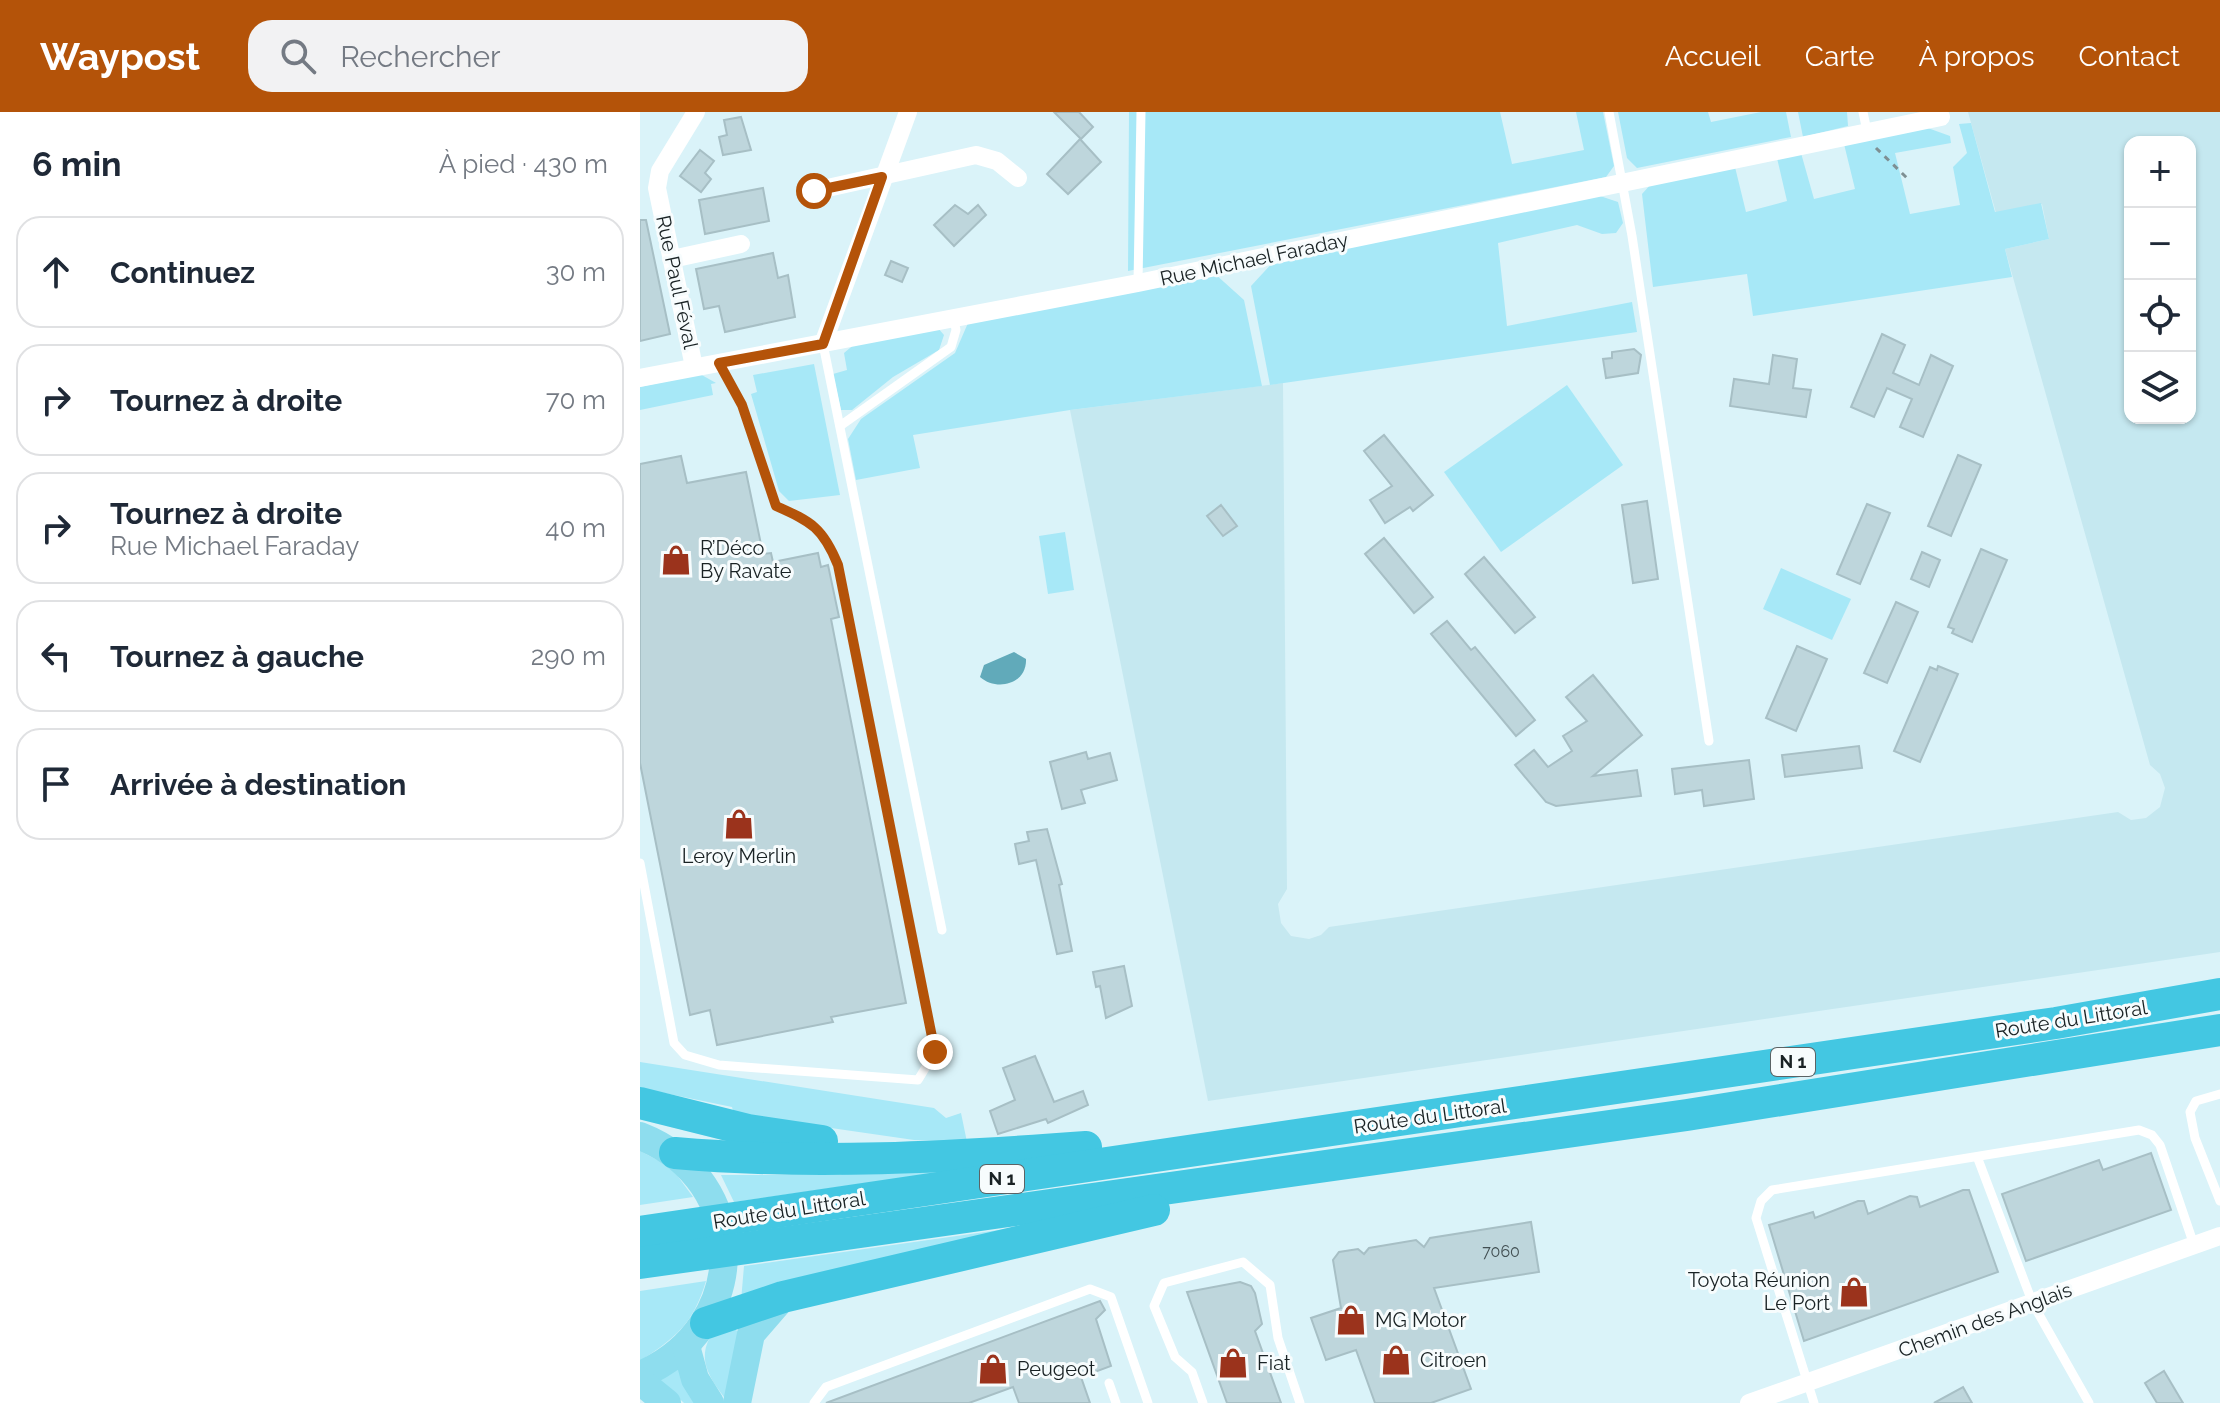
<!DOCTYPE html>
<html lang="fr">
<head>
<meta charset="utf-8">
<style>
	:root { --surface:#fff; --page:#f2f2f3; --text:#1f2937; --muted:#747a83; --line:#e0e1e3; --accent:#b45309 }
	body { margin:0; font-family:Raleway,sans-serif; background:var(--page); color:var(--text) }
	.controls { position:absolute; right:24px; top:24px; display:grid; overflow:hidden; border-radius:16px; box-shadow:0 2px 6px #0004 }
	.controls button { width:72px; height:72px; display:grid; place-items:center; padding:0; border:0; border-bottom:2px solid var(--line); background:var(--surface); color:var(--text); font:40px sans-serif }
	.stop { position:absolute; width:24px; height:24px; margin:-18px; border:6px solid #b45309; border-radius:50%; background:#fff }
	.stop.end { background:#b45309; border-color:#fff; box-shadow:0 2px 8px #0008 }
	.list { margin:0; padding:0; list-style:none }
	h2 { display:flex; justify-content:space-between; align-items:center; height:104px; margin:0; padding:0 32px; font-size:34px }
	h2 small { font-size:26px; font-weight:400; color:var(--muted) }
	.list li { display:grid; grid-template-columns:52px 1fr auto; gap:24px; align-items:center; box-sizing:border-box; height:112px; margin:0 16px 16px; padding:0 16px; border:2px solid var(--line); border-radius:24px }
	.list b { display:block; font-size:30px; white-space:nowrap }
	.list p { margin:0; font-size:26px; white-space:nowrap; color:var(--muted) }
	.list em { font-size:26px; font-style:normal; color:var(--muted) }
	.icon { flex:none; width:44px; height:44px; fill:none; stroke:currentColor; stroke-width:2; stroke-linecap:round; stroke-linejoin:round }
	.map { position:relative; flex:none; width:1580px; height:1291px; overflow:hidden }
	header { display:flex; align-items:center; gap:48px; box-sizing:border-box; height:112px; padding:0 40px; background:var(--accent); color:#fff }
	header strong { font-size:38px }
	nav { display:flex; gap:44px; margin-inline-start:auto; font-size:28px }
	.search { width:560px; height:72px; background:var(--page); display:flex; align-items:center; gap:20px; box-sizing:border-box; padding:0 28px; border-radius:24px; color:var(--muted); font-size:30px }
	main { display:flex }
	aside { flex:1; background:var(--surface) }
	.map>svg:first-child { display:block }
</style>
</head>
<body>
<header>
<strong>Waypost</strong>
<div class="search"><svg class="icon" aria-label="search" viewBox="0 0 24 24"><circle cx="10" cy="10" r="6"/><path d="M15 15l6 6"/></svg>Rechercher</div>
<nav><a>Accueil</a><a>Carte</a><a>À propos</a><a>Contact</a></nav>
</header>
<main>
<aside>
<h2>6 min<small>À pied · 430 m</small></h2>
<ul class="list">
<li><svg class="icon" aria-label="ahead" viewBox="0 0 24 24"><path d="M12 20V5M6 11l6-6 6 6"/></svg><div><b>Continuez</b></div><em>30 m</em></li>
<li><svg class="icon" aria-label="right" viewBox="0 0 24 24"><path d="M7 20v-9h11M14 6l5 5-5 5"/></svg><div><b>Tournez à droite</b></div><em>70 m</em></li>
<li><svg class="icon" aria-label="right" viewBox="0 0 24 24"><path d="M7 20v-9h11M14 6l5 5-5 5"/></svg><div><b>Tournez à droite</b><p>Rue Michael Faraday</p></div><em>40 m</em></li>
<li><svg class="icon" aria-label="left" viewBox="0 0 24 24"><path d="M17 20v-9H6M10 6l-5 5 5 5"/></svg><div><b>Tournez à gauche</b></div><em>290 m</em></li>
<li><svg class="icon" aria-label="arrive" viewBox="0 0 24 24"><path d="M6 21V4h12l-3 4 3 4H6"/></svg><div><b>Arrivée à destination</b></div></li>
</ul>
</aside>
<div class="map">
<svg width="1580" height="1291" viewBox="0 0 1580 1291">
	<rect width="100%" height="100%" fill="#daf3f9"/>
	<path fill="#c5e8f0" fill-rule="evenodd" d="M 1328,0 L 1580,0 L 1580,840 L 568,989 L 430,298 L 643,271 L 647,777 L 638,792 L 641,811 L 651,824 L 669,827 L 681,823 L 689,815 L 1478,700 L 1491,708 L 1506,706 L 1520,695 L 1525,676 L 1520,662 L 1510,653 L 1365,137 L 1409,127 L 1402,92 L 1356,101 ZM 1490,30 L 1550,30 L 1550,306 L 1490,306 Z"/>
	<g fill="#a7e8f7">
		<path d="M 489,0 L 860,0 L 872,52 L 944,38 L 936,0 L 963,0 L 974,54 L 966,65 L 488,159 Z"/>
		<path d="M 978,0 L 1068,0 L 1071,10 L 1121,0 L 1146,0 L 1151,25 L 997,56 L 987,46 Z"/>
		<path d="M 1158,0 L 1207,0 L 1208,14 L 1163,25 Z"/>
		<path d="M 1331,11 L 1355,100 L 1401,91 L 1409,127 L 1365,137 L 1372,165 L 1113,204 L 1107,162 L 1013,175 L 1002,82 L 1011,72 L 1095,55 L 1106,100 L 1147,89 L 1137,46 L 1161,41 L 1174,87 L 1215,77 L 1204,32 L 1285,15 L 1310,24 L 1311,31 L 1255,41 L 1270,102 L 1320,93 L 1313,55 L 1327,41 L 1319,12 Z"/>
		<path d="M 957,83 L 978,90 L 983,111 L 976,121 L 962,122 L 937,113 L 858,131 L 867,214 L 992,190 L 997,220 L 630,273 L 611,174 L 635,148 Z"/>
		<path d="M 574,161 L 604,188 L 622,274 L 430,298 L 273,323 L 280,356 L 216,368 L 208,327 L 221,307 L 315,241 L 328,211 Z"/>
		<path d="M 297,215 L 304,223 L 299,238 L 253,265 L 212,298 L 201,298 L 193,262 L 207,258 L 204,241 L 216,231 Z"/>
		<path d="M 174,252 L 200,383 L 149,389 L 139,379 L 111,282 L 117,280 L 113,263 Z"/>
		<path d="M 60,262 L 76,271 L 71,272 L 73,283 L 0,298 L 0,275 Z"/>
		<path d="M 927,273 L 983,353 L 861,440 L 804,360 Z"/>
		<path d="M 425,420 L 434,478 L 408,482 L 399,424 Z"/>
		<path d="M 1141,456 L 1211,487 L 1192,528 L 1123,497 Z"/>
		<path d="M 0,950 L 294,996 L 306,1006 L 321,1001 L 327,1030 L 274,1028 L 94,1002 L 92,995 L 0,976 Z"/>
		<path d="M 0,1039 L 31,1055 L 53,1085 L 0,1093 Z"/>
		<path d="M 338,1055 L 94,1090 L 81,1063 L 201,1063 L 205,1058 Z"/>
		<path d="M 366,1117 L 101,1189 L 104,1154 Z"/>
		<path d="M 66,1169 C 53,1212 36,1225 0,1249 L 0,1179 Z"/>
		<path d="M 83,1209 L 103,1223 L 89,1291 C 65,1262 52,1239 83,1209 Z"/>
		<path d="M 38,1254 L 55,1291 L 44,1291 L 18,1266 Z"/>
	</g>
	<path fill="#61aaba" d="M 374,540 L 386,547 C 387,572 357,580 340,565 L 344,553 Z"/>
	<g fill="#bed6dc" stroke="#a7bfc5" stroke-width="2">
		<path d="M 414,0 L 439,0 L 453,15 L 441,27 Z"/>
		<path d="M 101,5 L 111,38 L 83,43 L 79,25 L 87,23 L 84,8 Z"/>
		<path d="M 440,27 L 461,50 L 428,82 L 407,62 Z"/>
		<path d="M 60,38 L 74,49 L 65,61 L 71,67 L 61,80 L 40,64 Z"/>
		<path d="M 123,76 L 129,109 L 65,122 L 59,88 Z"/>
		<path d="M 315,93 L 328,102 L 338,93 L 346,103 L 314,134 L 294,113 Z"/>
		<path d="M 0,108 L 6,108 L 30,222 L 0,229 Z"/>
		<path d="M 133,141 L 138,166 L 148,163 L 155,205 L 85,220 L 79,194 L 64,197 L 56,157 Z"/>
		<path d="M 251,149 L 268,156 L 262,170 L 245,163 Z"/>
		<path d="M 1242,222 L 1265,233 L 1253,261 L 1279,273 L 1291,243 L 1313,254 L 1283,325 L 1260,315 L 1272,287 L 1247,276 L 1234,305 L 1211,295 Z"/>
		<path d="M 994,237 L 1001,243 L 998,261 L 966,266 L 963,247 L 972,246 L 972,240 Z"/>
		<path d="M 1133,243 L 1157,247 L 1153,276 L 1171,278 L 1166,305 L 1090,294 L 1094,267 L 1129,272 Z"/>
		<path d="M 744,323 L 793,383 L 773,399 L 770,395 L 745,411 L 730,388 L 752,374 L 724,339 Z"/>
		<path d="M 1318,343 L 1341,353 L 1311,424 L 1288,414 Z"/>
		<path d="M 41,344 L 47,371 L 106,360 L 123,442 L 131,441 L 133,450 L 178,441 L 181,455 L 188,453 L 199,505 L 191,507 L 266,891 L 191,905 L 193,910 L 77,933 L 70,898 L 50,903 L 0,651 L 0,352 Z"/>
		<path d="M 1007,389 L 1018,467 L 993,471 L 982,393 Z"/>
		<path d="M 1227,392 L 1250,401 L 1220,472 L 1197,462 Z"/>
		<path d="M 581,393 L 597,414 L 583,424 L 567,404 Z"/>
		<path d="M 744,426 L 793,485 L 774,501 L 725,442 Z"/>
		<path d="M 1341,437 L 1367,448 L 1332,530 L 1312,521 L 1314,517 L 1308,515 Z"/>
		<path d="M 1282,440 L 1300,448 L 1289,475 L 1271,467 Z"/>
		<path d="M 844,445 L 895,505 L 875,521 L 825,462 Z"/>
		<path d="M 1256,490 L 1278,500 L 1247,571 L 1224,561 Z"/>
		<path d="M 807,509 L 831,538 L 835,535 L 895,608 L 876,624 L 791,522 Z"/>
		<path d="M 1157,534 L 1187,547 L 1156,619 L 1126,606 Z"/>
		<path d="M 1298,554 L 1318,562 L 1280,650 L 1254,639 L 1290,555 L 1297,558 Z"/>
		<path d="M 953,563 L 1002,623 L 953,664 L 997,658 L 1001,684 L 916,694 L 906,690 L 875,653 L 894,638 L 908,655 L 932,639 L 923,624 L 947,609 L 926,585 Z"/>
		<path d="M 1219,634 L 1222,656 L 1145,665 L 1142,643 Z"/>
		<path d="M 446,640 L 448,647 L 470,641 L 477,668 L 441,678 L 445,691 L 422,697 L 410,650 Z"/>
		<path d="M 1109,648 L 1114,687 L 1064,694 L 1062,678 L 1035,682 L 1032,657 Z"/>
		<path d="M 407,717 L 422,772 L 419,773 L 432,839 L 417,842 L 396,748 L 379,752 L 375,732 L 389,729 L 387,720 Z"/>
		<path d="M 484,854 L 492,894 L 466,906 L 460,874 L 456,875 L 453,860 Z"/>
		<path d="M 395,944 L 414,990 L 443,979 L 448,993 L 408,1011 L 406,1007 L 358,1022 L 350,999 L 375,988 L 363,956 Z"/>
		<path d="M 1511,1041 L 1531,1098 L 1386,1149 L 1362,1082 L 1459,1048 L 1463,1058 Z"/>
		<path d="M 1323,1078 L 1329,1078 L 1358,1160 L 1164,1229 L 1129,1113 L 1173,1100 L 1175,1106 L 1218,1089 L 1224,1089 L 1228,1102 L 1270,1084 L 1277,1085 L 1280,1095 Z"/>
		<path d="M 891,1110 L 899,1160 L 794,1176 L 831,1277 L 791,1291 L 735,1291 L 716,1238 L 686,1248 L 671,1206 L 701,1196 L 693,1148 L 699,1140 L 718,1137 L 724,1142 L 729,1136 L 776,1128 L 784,1135 L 790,1126 Z"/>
		<path d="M 600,1170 L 611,1174 L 615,1181 L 622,1212 L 615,1219 L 641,1291 L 587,1291 L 547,1180 Z"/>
		<path d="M 460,1189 L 465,1198 L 456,1207 L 471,1254 L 441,1265 L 450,1291 L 379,1291 L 373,1275 L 329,1291 L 186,1291 Z"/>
		<path d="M 1524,1259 L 1543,1291 L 1517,1291 L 1505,1271 Z"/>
		<path d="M 1323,1275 L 1332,1291 L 1294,1291 Z"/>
	</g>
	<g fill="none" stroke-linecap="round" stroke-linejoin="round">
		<path stroke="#7e8f93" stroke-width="3" stroke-dasharray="6 6" stroke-linecap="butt" d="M 1236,36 L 1267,66"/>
		<g stroke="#fff" stroke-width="9">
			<path d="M 969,0 L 992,124 L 1069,629"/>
			<path d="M 1223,0 L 1227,19"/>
			<path d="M 498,171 L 501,0"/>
			<path d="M 183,232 L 302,818"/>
			<path d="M 200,314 L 311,235 L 316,218 L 314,207"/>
			<path d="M 0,751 L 34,931 L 45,943 L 79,953 L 278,968 L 295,940 L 198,453 C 183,415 172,410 136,394 L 102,293 L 79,251"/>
			<path d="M 1580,982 L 1556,989 L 1550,1000 L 1555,1026 L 1580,1089"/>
			<path d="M 1338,1047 L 1393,1192 L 1449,1291"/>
			<path d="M 469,1271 L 476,1291"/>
			<path d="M 174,1291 L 186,1275 L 450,1177 L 471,1185 L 508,1291"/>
			<path d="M 563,1291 L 552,1260 L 535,1245 L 514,1194 L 524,1171 L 603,1150 L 630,1173 L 638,1226 L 660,1291"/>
			<path d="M 1174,1291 L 1116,1106 L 1121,1089 L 1132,1078 L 1499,1018 L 1512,1023 L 1520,1033 L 1554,1133"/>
		</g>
		<g stroke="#fff" stroke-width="18">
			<path d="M 174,79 L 336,43 L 357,49 L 378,66"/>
			<path d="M 32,147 L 101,132"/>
			<path d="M 183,232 L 268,0"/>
			<path d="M 54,255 L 17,76 L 20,59 L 56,0"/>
			<path d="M 0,266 L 498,171 L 1301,5"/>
			<path d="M 1109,1291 L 1580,1124"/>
		</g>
		<g stroke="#8eddee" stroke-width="28">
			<path d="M 0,1024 C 113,1068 111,1216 0,1263"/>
			<path d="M 46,1234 L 55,1267 L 70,1291"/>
			<path d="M 0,1269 L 27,1291"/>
			<path d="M 97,1291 L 111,1222 L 143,1185"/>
		</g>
		<g stroke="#43c7e2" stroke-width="32">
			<path d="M 0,991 L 108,1018 L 182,1029"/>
			<path d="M 35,1041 C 170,1053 311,1045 446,1035"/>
			<path d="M 0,1120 L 1416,911 L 1580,882"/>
			<path d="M 0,1151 L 1047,1003 L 1580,918"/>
			<path d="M 66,1211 L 143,1185 L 514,1098"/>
		</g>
	</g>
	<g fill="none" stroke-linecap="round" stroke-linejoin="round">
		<path stroke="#b45309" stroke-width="10" d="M 174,79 L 242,65 L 183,232 L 79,251 L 102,293 L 136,394 C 172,410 183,416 198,453 L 295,940"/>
	</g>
	<defs>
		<g id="shop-bare" transform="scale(2.4)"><path d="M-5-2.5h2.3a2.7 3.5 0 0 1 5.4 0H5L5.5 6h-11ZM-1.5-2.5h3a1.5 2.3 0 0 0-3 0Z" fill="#9b331c" stroke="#f7fcfd" stroke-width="2.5" paint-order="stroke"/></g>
	</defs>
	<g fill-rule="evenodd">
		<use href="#shop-bare" x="36" y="448"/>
		<use href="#shop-bare" x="99" y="712"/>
		<use href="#shop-bare" x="1214" y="1180"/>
		<use href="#shop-bare" x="711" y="1208"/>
		<use href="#shop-bare" x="756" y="1248"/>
		<use href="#shop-bare" x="593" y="1251"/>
		<use href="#shop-bare" x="353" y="1257"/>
	</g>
	<g text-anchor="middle" stroke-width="6" stroke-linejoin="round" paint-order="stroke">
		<g font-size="16" fill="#424f52">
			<text x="861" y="1145">7060</text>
		</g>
		<g fill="#f7fcfd" stroke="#5c6365" stroke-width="2">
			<rect x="1131" y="936" width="44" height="28" rx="6"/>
			<rect x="340" y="1053" width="44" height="28" rx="6"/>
		</g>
		<g font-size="18" font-weight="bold" fill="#192224">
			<text x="1153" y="956">N 1</text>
			<text x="362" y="1073">N 1</text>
		</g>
		<g font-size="20" fill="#192224" stroke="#f7fcfd">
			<text transform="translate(614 147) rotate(-12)" y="7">Rue Michael Faraday</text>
			<text transform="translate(37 170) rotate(78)" y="7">Rue Paul Féval</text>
			<text transform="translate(1431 907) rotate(-9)" y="7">Route du Littoral</text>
			<text transform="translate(790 1004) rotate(-8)" y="7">Route du Littoral</text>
			<text transform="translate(149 1098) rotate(-9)" y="7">Route du Littoral</text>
			<text transform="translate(1345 1208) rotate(-20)" y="7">Chemin des Anglais</text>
		</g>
		<g font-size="20" fill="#192224" stroke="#f7fcfd" text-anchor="start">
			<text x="60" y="443">R’Déco<tspan x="60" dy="23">By Ravate</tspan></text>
			<text x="99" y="751" text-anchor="middle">Leroy Merlin</text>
			<text x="1190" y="1175" text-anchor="end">Toyota Réunion<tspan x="1190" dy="23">Le Port</tspan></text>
			<text x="735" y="1215">MG Motor</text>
			<text x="780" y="1255">Citroen</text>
			<text x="617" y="1258">Fiat</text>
			<text x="377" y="1264">Peugeot</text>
		</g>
	</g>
</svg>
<div class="controls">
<button>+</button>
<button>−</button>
<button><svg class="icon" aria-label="locate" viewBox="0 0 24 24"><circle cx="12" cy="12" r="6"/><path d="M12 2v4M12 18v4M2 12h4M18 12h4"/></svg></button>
<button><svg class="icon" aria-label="layers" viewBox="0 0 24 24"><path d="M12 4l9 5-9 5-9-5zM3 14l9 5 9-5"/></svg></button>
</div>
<div class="stop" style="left:174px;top:79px"></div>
<div class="stop end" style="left:295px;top:940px"></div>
</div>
</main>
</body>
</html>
